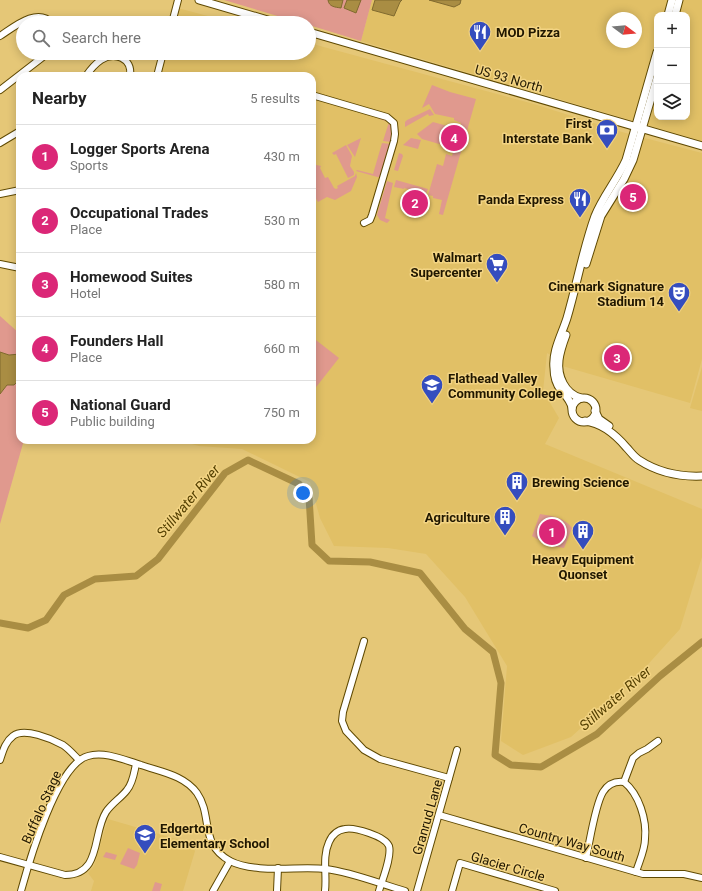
<!DOCTYPE html>
<html lang="en">
<head>
<meta charset="utf-8">
<style>
	:root { --surface:#fff; --page:#f2f2f2; --text:#222; --muted:#767676; --line:#e0e0e0; --accent:#db2777 }
	body { margin:0; font-family:Roboto,sans-serif; background:var(--page); color:var(--text) }
	.controls { position:absolute; right:12px; top:12px; display:grid; overflow:hidden; border-radius:8px; box-shadow:0 2px 10px #0003 }
	.controls button { width:36px; height:36px; display:grid; place-items:center; padding:0; border:0; border-bottom:1px solid var(--line); background:var(--surface); color:var(--text); font:20px sans-serif }
	.compass { position:absolute; left:606px; top:12px; width:36px; height:36px; border-radius:50%; background:var(--surface); box-shadow:0 2px 10px #0003; rotate:106deg }
	.you { position:absolute; left:303px; top:493px; width:14px; height:14px; margin:-10px; border:3px solid #fff; border-radius:50%; background:#1a73e8; box-shadow:0 0 0 6px #1a73e833 }
	.badge { display:grid; place-items:center; width:26px; height:26px; border-radius:50%; background:var(--accent); color:#fff; font-size:13px; font-weight:700 }
	.pin { position:absolute; translate:-50% -50%; border:2px solid #fff; box-shadow:0 1px 4px #0006 }
	.list { margin:0; padding:0; list-style:none }
	h2 { display:flex; justify-content:space-between; align-items:center; height:52px; margin:0; padding:0 16px; font-size:17px }
	h2 small { font-size:13px; font-weight:400; color:var(--muted) }
	.list li { display:grid; grid-template-columns:26px 1fr auto; gap:12px; align-items:center; box-sizing:border-box; height:64px; padding:0 16px; border-top:1px solid var(--line) }
	.list b { display:block; font-size:15px; white-space:nowrap }
	.list p { margin:0; font-size:13px; white-space:nowrap; color:var(--muted) }
	.list em { font-size:13px; font-style:normal; color:var(--muted) }
	.icon { flex:none; width:22px; height:22px; fill:none; stroke:currentColor; stroke-width:2; stroke-linecap:round; stroke-linejoin:round }
	.map { position:relative; flex:none; width:702px; height:891px; overflow:hidden }
	.search { position:absolute; background:var(--surface); box-shadow:0 2px 10px #0003; left:16px; top:16px; width:300px; height:44px; display:flex; align-items:center; gap:10px; box-sizing:border-box; padding:0 14px; border-radius:22px; color:var(--muted); font-size:15px }
	.panel { position:absolute; background:var(--surface); box-shadow:0 2px 10px #0003; left:16px; top:72px; width:300px; height:372px; border-radius:12px }
	.map>svg:first-child { display:block }
</style>
</head>
<body>
<div class="map">
<svg width="702" height="891" viewBox="0 0 702 891">
	<rect width="100%" height="100%" fill="#e5c777"/>
	<g fill="#e1c066" fill-rule="evenodd">
		<path d="M 372,0 L 702,0 L 702,141 L 361,41 ZM 657,15 L 687,15 L 687,117 L 657,117 ZM 612,18 L 636,18 L 636,42 L 612,42 Z"/>
		<path d="M 174,7 L 234,23 L 170,23 Z"/>
		<path d="M 309,43 L 534,104 L 622,132 L 702,153 L 702,359 L 690,403 L 552,363 L 552,356 L 547,353 L 543,391 L 559,418 L 545,444 L 702,509 L 702,557 L 680,629 L 632,682 L 571,737 L 523,755 L 501,741 L 507,666 L 465,597 L 426,554 L 388,548 L 334,546 L 320,518 L 310,482 L 242,449 L 199,446 L 176,440 L 312,440 L 312,76 L 155,76 L 161,53 L 309,53 Z"/>
		<path d="M 702,367 L 702,411 L 690,408 Z"/>
		<path d="M 108,819 L 190,843 L 195,851 L 183,891 L 91,891 L 94,881 L 88,873 L 94,866 L 96,860 Z"/>
	</g>
	<g fill="#e0998e">
		<path d="M 224,0 L 372,0 L 361,41 L 309,25 L 309,23 L 301,23 Z"/>
		<path d="M 432,85 L 450,92 L 476,99 L 443,215 L 439,214 L 442,200 L 433,198 L 433,196 L 428,195 L 437,164 L 443,166 L 446,154 L 452,156 L 453,152 L 454,152 L 461,123 L 454,120 L 454,118 L 435,114 L 429,104 L 422,108 Z"/>
		<path d="M 430,109 L 434,115 L 429,116 L 428,114 L 405,127 L 405,122 L 407,120 Z"/>
		<path d="M 379,117 L 388,120 L 393,125 L 391,142 L 383,141 L 389,122 L 379,119 Z"/>
		<path d="M 433,122 L 451,127 L 446,146 L 422,139 L 417,134 Z"/>
		<path d="M 361,138 L 355,157 L 347,145 Z"/>
		<path d="M 411,138 L 421,140 L 418,149 L 403,145 Z"/>
		<path d="M 382,143 L 391,144 L 381,178 L 356,171 L 357,170 L 373,174 Z"/>
		<path d="M 346,145 L 352,156 L 350,166 L 354,172 L 354,175 L 348,178 L 336,154 L 334,155 L 332,153 Z"/>
		<path d="M 399,153 L 402,154 L 403,156 L 398,171 L 394,170 Z"/>
		<path d="M 312,164 L 321,166 L 320,168 L 325,178 L 328,177 L 334,188 L 336,189 L 338,188 L 337,186 L 355,176 L 356,173 L 357,177 L 351,191 L 335,200 L 327,197 L 318,202 L 312,192 Z"/>
		<path d="M 396,180 L 428,189 L 426,194 L 404,188 L 404,189 L 394,187 Z"/>
		<path d="M 387,181 L 393,183 L 385,218 L 390,220 L 387,223 L 380,220 L 377,215 Z"/>
		<path d="M 0,316 L 20,334 L 20,440 L 24,440 L 0,524 Z"/>
		<path d="M 312,337 L 339,358 L 313,391 L 312,390 Z"/>
		<path d="M 540,514 C 552,516 564,517 572,528 L 564,548 L 547,545 L 532,536 Z"/>
		<path d="M 128,848 L 140,853 L 137,865 L 134,869 L 120,864 Z"/>
		<path d="M 106,852 L 117,855 L 115,860 L 103,857 Z"/>
		<path d="M 155,882 L 162,884 L 160,891 L 152,891 Z"/>
	</g>
	<g fill="#a98d43" stroke="#806a2f">
		<path d="M 328,0 L 343,0 L 341,8 C 335,7 329,7 328,0 Z"/>
		<path d="M 347,0 L 361,0 L 356,13 L 344,8 Z"/>
		<path d="M 375,0 L 402,0 L 400,2 L 394,16 L 372,10 Z"/>
		<path d="M 429,0 L 461,0 L 460,4 L 454,7 Z"/>
		<path d="M 0,352 L 9,355 L 20,354 L 20,379 L 14,385 L 7,385 L 0,394 Z"/>
	</g>
	<g fill="none" stroke-linecap="round" stroke-linejoin="round">
		<path stroke="#a98d43" stroke-width="7" d="M 0,623 L 28,628 L 46,620 L 64,595 L 95,579 L 136,576 L 158,559 L 225,473 L 248,460 L 299,484 L 309,497 L 312,545 L 329,561 L 370,562 L 420,573 L 465,629 L 493,652 L 501,683 L 495,755 L 511,765 L 541,767 L 597,734 L 660,676 L 702,642"/>
		<g stroke="#5f4902" stroke-width="8">
			<g id="minor">
				<path d="M 172,23 L 178,0"/>
				<path d="M 0,36 C 14,27 37,7 52,23"/>
				<path d="M 86,76 C 90,70 95,64 101,60 C 114,51 133,58 130,76"/>
				<path d="M 157,76 L 163,53"/>
				<path d="M 0,90 L 48,53"/>
				<path d="M 312,95 L 387,117 L 394,123 L 395,134 L 394,141 L 372,215 L 370,220 L 364,223"/>
				<path d="M 0,143 L 20,131"/>
				<path d="M 0,194 L 20,190"/>
				<path d="M 0,264 L 20,268"/>
				<path d="M 364,641 L 343,712 L 342,721 L 346,731 L 364,750 L 380,759 L 449,778"/>
				<path d="M 0,760 C 3,751 5,742 13,736 C 24,727 52,739 63,745 C 69,749 74,755 79,760"/>
				<path d="M 624,782 L 633,758 L 639,753 L 647,749 L 658,741"/>
				<path d="M 439,815 L 643,874 L 684,874 L 702,878"/>
				<path d="M 0,857 L 65,875 C 102,875 92,834 106,812 C 112,803 121,798 127,790 C 133,783 134,773 136,764"/>
				<path d="M 586,858 C 590,841 595,805 603,792 C 608,784 616,781 624,782 C 639,794 647,820 645,839 C 645,850 639,862 636,872"/>
				<path d="M 21,891 C 29,862 57,764 88,756 C 105,751 124,760 141,765 C 161,772 184,775 197,793 C 213,816 199,844 230,861 C 256,874 298,866 326,869 C 351,872 381,884 405,891"/>
				<path d="M 213,891 L 230,861"/>
				<path d="M 277,891 L 278,868"/>
				<path d="M 325,891 C 327,875 322,857 329,842 C 332,835 337,830 345,829 C 354,827 385,836 389,846 C 392,857 382,880 379,891"/>
				<path d="M 417,891 L 457,750"/>
				<path d="M 452,891 L 460,863 L 555,891"/>
			</g>
		</g>
		<g stroke="#5f4902" stroke-width="9">
			<g id="major">
				<path d="M 199,0 L 278,23"/>
				<path d="M 668,15 L 672,0"/>
				<path d="M 675,15 L 679,0"/>
				<path d="M 309,32 L 702,146"/>
				<path d="M 586,264 L 601,216 L 624,179 L 633,160 L 657,78"/>
				<path d="M 566,335 C 563,343 560,352 559,360 C 557,376 565,394 581,398"/>
				<circle cx="584" cy="410" r="12"/>
				<path d="M 572,408 C 571,401 566,396 561,390 C 556,384 554,376 554,368 C 552,351 562,334 567,318 C 577,284 583,249 595,216 C 603,196 617,180 626,160 L 657,52"/>
				<path d="M 595,411 L 599,419 L 609,426"/>
				<path d="M 585,421 C 601,423 616,435 626,447 C 630,451 634,457 639,460 C 659,473 679,477 702,476"/>
			</g>
		</g>
		<use href="#minor" stroke="#fff" stroke-width="6"/>
		<use href="#major" stroke="#fff" stroke-width="7"/>
	</g>
	<defs>
		<g id="restaurant-pin" transform="scale(1.15)"><path d="M0 17L-7.5 6A9.5 9.5 0 1 1 7.5 6Z" fill="#354dbe" stroke="#f3d483"/><path d="M-5-6h1v4h1v-4h1v4h1v-4h1v5L-1.5 .5V6h-2V.5L-5-1ZM5-6V6H3V1.5H1.5Q1.5-4 5-6Z" fill="#fff"/></g>
		<g id="bank-pin" transform="scale(1.15)"><path d="M0 17L-7.5 6A9.5 9.5 0 1 1 7.5 6Z" fill="#354dbe" stroke="#f3d483"/><path d="M-6-4H6V4H-6ZM0-2.3a2.3 2.3 0 1 0 0 4.6a2.3 2.3 0 1 0 0-4.6Z" fill="#fff"/></g>
		<g id="supermarket-pin" transform="scale(1.15)"><path d="M0 17L-7.5 6A9.5 9.5 0 1 1 7.5 6Z" fill="#354dbe" stroke="#f3d483"/><path d="M-6-5.5h2.5l.6 2H6L4.5 2H-2.5L-4.4-4H-6ZM-1.5 3.2a1.3 1.3 0 1 0 .1 0ZM3 3.2a1.3 1.3 0 1 0 .1 0Z" fill="#fff"/></g>
		<g id="theatre-pin" transform="scale(1.15)"><path d="M0 17L-7.5 6A9.5 9.5 0 1 1 7.5 6Z" fill="#354dbe" stroke="#f3d483"/><path d="M-5-5.5Q0-4 5-5.5V0Q5 5 0 6Q-5 5-5 0ZM-3.3-2.5H-1v1.5H-3.3ZM1-2.5H3.3v1.5H1ZM-2.8 1Q0 5.5 2.8 1Z" fill="#fff"/></g>
		<g id="university-pin" transform="scale(1.15)"><path d="M0 17L-7.5 6A9.5 9.5 0 1 1 7.5 6Z" fill="#354dbe" stroke="#f3d483"/><path d="M0-5L7-2L0 1L-7-2ZM-4 1L0 2.5L4 1V4Q0 6-4 4Z" fill="#fff"/></g>
		<g id="building-pin" transform="scale(1.15)"><path d="M0 17L-7.5 6A9.5 9.5 0 1 1 7.5 6Z" fill="#354dbe" stroke="#f3d483"/><path d="M-4-6H4V6H1V3H-1V6H-4ZM-2.5-4.3h1.7v1.8h-1.7ZM.8-4.3h1.7v1.8H.8ZM-2.5-1h1.7V.8h-1.7ZM.8-1h1.7V.8H.8Z" fill="#fff"/></g>
		<g id="school-pin" transform="scale(1.15)"><path d="M0 17L-7.5 6A9.5 9.5 0 1 1 7.5 6Z" fill="#354dbe" stroke="#f3d483"/><path d="M0-5L7-2L0 1L-7-2ZM-4 1L0 2.5L4 1V4Q0 6-4 4Z" fill="#fff"/></g>
	</defs>
	<g fill-rule="evenodd">
		<use href="#restaurant-pin" x="480" y="32"/>
		<use href="#bank-pin" x="607" y="130"/>
		<use href="#restaurant-pin" x="580" y="199"/>
		<use href="#supermarket-pin" x="497" y="264"/>
		<use href="#theatre-pin" x="679" y="293"/>
		<use href="#university-pin" x="432" y="385"/>
		<use href="#building-pin" x="517" y="482"/>
		<use href="#building-pin" x="505" y="517"/>
		<use href="#building-pin" x="583" y="531"/>
		<use href="#school-pin" x="145" y="835"/>
	</g>
	<g text-anchor="middle" stroke-width="3" stroke-linejoin="round" paint-order="stroke">
		<g font-size="13" font-weight="bold" fill="#201700" stroke="#f3d483" text-anchor="end">
			<text x="496" y="37" text-anchor="start">MOD Pizza</text>
			<text x="592" y="128">First<tspan x="592" dy="15">Interstate Bank</tspan></text>
			<text x="564" y="204">Panda Express</text>
			<text x="482" y="262">Walmart<tspan x="482" dy="15">Supercenter</tspan></text>
			<text x="664" y="291">Cinemark Signature<tspan x="664" dy="15">Stadium 14</tspan></text>
			<text x="448" y="383" text-anchor="start">Flathead Valley<tspan x="448" dy="15">Community College</tspan></text>
			<text x="532" y="487" text-anchor="start">Brewing Science</text>
			<text x="490" y="522">Agriculture</text>
			<text x="583" y="564" text-anchor="middle">Heavy Equipment<tspan x="583" dy="15">Quonset</tspan></text>
			<text x="160" y="833" text-anchor="start">Edgerton<tspan x="160" dy="15">Elementary School</tspan></text>
		</g>
		<g font-size="13" fill="#201700" stroke="#f3d483">
			<text transform="translate(509 78) rotate(16)" y="5">US 93 North</text>
			<text transform="translate(41 807) rotate(-66)" y="5">Buffalo Stage</text>
			<text transform="translate(427 817) rotate(-74)" y="5">Granrud Lane</text>
			<text transform="translate(572 842) rotate(16)" y="5">Country Way South</text>
			<text transform="translate(508 866) rotate(16)" y="5">Glacier Circle</text>
		</g>
		<g font-size="14" font-style="italic" fill="#533f00" stroke="#f3d483">
			<text transform="translate(188 501) rotate(-50)" y="5">Stillwater River</text>
			<text transform="translate(615 698) rotate(-41)" y="5">Stillwater River</text>
		</g>
	</g>
</svg>
<div class="controls">
<button>+</button>
<button>−</button>
<button><svg class="icon" aria-label="layers" viewBox="0 0 24 24"><path d="M12 4l9 5-9 5-9-5zM3 14l9 5 9-5"/></svg></button>
</div>
<svg class="compass" viewBox="-18 -18 36 36"><path d="M0-13l5 13h-10z" fill="#e53935"/><path d="M0 13l5-13h-10z" fill="#767676"/></svg>
<div class="you"></div>
<div class="pin badge" style="left:552px;top:532px">1</div>
<div class="pin badge" style="left:415px;top:203px">2</div>
<div class="pin badge" style="left:617px;top:358px">3</div>
<div class="pin badge" style="left:454px;top:138px">4</div>
<div class="pin badge" style="left:633px;top:197px">5</div>
<div class="search"><svg class="icon" aria-label="search" viewBox="0 0 24 24"><circle cx="10" cy="10" r="6"/><path d="M15 15l6 6"/></svg>Search here</div>
<section class="panel">
<h2>Nearby<small>5 results</small></h2>
<ul class="list">
<li><span class="badge">1</span><div><b>Logger Sports Arena</b><p>Sports</p></div><em>430 m</em></li>
<li><span class="badge">2</span><div><b>Occupational Trades</b><p>Place</p></div><em>530 m</em></li>
<li><span class="badge">3</span><div><b>Homewood Suites</b><p>Hotel</p></div><em>580 m</em></li>
<li><span class="badge">4</span><div><b>Founders Hall</b><p>Place</p></div><em>660 m</em></li>
<li><span class="badge">5</span><div><b>National Guard</b><p>Public building</p></div><em>750 m</em></li>
</ul>
</section>
</div>
</body>
</html>
